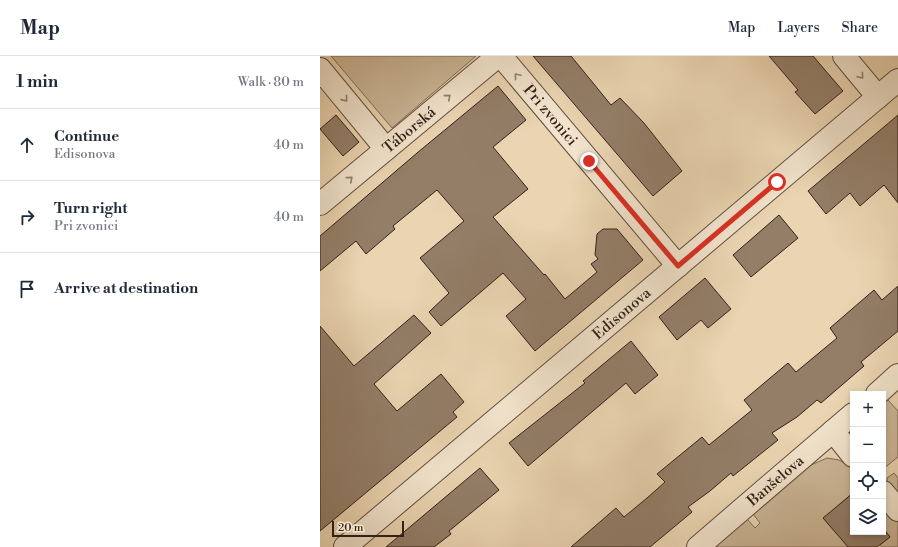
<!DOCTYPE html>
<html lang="en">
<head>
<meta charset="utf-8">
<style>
	:root { --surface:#fff; --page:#f2f2f3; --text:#1f2937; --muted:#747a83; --line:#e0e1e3 }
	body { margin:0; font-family:"Libre Bodoni",serif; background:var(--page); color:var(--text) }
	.controls { position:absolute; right:12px; bottom:12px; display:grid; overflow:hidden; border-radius:0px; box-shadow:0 2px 6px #0003 }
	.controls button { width:36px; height:36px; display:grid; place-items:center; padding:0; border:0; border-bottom:1px solid var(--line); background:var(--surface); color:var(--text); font:20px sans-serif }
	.scale { position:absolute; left:12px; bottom:10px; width:72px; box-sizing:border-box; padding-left:4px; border:2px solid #342118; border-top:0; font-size:11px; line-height:14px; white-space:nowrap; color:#342118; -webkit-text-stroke:3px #f1e3cc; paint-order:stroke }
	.stop { position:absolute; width:12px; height:12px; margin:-9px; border:3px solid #d93025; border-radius:50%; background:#fff }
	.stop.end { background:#d93025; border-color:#fff; box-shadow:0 1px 4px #0008 }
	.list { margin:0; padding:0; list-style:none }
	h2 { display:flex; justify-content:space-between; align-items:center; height:52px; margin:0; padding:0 16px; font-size:17px }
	h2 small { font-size:13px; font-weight:400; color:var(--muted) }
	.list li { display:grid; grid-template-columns:26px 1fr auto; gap:12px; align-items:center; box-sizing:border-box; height:72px; padding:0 16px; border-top:1px solid var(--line) }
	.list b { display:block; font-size:15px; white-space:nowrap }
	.list p { margin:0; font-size:13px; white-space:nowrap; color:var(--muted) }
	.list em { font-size:13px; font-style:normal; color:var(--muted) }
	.icon { flex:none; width:22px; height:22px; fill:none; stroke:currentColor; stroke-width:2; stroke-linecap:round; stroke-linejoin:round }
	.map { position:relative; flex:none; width:578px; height:491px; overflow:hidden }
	header { display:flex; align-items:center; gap:24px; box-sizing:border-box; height:56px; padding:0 20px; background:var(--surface); border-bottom:1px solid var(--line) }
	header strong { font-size:19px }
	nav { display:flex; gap:22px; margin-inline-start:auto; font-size:14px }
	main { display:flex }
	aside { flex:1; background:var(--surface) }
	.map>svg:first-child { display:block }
</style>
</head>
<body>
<header>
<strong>Map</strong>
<nav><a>Map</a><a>Layers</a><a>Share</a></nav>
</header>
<main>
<aside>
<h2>1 min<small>Walk · 80 m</small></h2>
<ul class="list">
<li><svg class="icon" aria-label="ahead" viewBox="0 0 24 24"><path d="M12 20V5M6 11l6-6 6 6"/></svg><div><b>Continue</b><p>Edisonova</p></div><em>40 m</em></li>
<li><svg class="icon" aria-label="right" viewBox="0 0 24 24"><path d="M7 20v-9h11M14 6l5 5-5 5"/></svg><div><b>Turn right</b><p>Pri zvonici</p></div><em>40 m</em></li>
<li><svg class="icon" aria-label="arrive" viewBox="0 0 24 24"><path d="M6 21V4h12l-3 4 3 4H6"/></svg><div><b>Arrive at destination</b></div></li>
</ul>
</aside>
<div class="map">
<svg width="578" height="491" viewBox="0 0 578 491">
	<rect width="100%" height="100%" fill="#ead4b1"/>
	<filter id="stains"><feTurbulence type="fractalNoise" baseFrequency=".005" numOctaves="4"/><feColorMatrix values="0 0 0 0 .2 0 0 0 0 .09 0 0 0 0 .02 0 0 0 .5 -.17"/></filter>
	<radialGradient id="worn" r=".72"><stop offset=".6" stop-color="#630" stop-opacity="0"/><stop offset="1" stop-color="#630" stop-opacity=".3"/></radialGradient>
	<g fill="#cbb697" stroke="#806c58">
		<path d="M 11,0 L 156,0 L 72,72 Z"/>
		<path d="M 564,344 L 568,344 L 578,355 L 578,401 L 563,413 L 563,345 Z"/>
		<path d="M 507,402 L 519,404 L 533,412 L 533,437 L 504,462 L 527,485 L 525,487 L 528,491 L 389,491 L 427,463 L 435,472 L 440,467 L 433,458 L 433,454 L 482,413 Z"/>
		<path d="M 574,417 L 578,422 L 578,440 L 567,426 L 567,422 Z"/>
		<path d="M 566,452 L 578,462 L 578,491 L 562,491 L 560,489 L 570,481 L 563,472 L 563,455 Z"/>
	</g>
	<g fill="#937e68" stroke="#342118">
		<path d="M 213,0 L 251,0 L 291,49 L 300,42 L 324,67 L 362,115 L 333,140 Z"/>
		<path d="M 449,0 L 493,0 L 523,35 L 495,58 L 475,36 L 478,34 Z"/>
		<path d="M 178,30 L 206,64 L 173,91 L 208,133 L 173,161 L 224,219 L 225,218 L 245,243 L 277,216 L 271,208 L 278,203 L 275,199 L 277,178 L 283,173 L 297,173 L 323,204 L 215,295 L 186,260 L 206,243 L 183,217 L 121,270 L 109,256 L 129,237 L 100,202 L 144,165 L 117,134 L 73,170 L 75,173 L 46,198 L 36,185 L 0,215 L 0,180 L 97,97 Z"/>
		<path d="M 16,59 L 39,86 L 23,100 L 0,73 Z"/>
		<path d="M 578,59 L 578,147 L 564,129 L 540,150 L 530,137 L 506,158 L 488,135 Z"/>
		<path d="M 459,159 L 478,182 L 431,221 L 413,199 Z"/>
		<path d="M 385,222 L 411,253 L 388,272 L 381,264 L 357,284 L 339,261 Z"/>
		<path d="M 578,230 L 578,275 L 541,306 L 544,310 L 501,347 L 497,344 L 477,361 L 452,377 L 458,384 L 413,420 L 411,417 L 390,435 L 368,451 L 372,456 L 330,491 L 251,491 L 296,452 L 304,461 L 327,442 L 345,426 L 337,418 L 382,381 L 389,389 L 432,354 L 424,344 L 468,307 L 476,316 L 517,282 L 510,272 L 554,234 L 562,244 Z"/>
		<path d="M 94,259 L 111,277 L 54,328 L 77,355 L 121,318 L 144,346 L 133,356 L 137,361 L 0,475 L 0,270 L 34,310 Z"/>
		<path d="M 311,285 L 338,319 L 315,338 L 306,327 L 208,410 L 189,387 L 265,327 L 263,325 Z"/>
		<path d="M 160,412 L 179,434 L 129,475 L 131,478 L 114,491 L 66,491 Z"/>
		<path d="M 533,437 L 533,476 L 563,476 L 563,472 L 570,481 L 557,491 L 528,491 L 503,462 Z"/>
	</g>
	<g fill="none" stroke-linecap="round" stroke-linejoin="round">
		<g stroke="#624e3e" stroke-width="24">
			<g id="street">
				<path id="s1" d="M 181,0 L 358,210"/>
				<path d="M 524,0 L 558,41"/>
				<path d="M 0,13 L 66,93"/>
				<path id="s2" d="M 0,148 L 178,0"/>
				<path d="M 557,338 L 578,319"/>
				<path d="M 513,375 L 533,400"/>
				<path d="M 563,436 L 578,454"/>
				<path id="s3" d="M 25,491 L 578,24"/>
				<path id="s4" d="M 378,491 L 533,358"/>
			</g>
		</g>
		<use href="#street" stroke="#f1e3cc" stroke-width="22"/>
	</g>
	<defs><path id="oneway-chevron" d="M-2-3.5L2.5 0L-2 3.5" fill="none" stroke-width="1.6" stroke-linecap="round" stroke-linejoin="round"/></defs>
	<g stroke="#928272">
		<use href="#oneway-chevron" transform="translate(197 20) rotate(-130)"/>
		<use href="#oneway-chevron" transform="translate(541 20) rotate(50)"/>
		<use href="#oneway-chevron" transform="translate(128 41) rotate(-40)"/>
		<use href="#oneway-chevron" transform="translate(25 43) rotate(51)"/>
		<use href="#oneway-chevron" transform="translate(30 123) rotate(-40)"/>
	</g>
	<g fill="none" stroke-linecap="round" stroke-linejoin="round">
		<path stroke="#d93025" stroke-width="5" d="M 269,105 L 358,210 L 457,126"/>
	</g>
	<g text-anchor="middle" stroke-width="3" stroke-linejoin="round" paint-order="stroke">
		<g font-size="15" fill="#342118" stroke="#f1e3cc">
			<text dy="5" stroke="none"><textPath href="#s1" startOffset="77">Pri zvonici</textPath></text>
			<text dy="5" stroke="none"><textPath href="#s2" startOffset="116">Táborská</textPath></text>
			<text dy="5" stroke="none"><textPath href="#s3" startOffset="362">Edisonova</textPath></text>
			<text dy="5" stroke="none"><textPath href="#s4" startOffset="102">Banšelova</textPath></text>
		</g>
	</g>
	<rect width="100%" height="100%" filter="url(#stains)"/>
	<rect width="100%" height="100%" fill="url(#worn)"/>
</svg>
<div class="controls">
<button>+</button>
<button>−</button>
<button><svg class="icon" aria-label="locate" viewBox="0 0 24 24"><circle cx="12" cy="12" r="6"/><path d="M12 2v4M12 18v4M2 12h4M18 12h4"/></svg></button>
<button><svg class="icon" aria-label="layers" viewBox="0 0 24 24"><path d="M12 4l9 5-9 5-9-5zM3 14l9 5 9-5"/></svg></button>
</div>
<div class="scale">20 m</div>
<div class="stop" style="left:457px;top:126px"></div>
<div class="stop end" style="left:269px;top:105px"></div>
</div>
</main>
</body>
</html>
